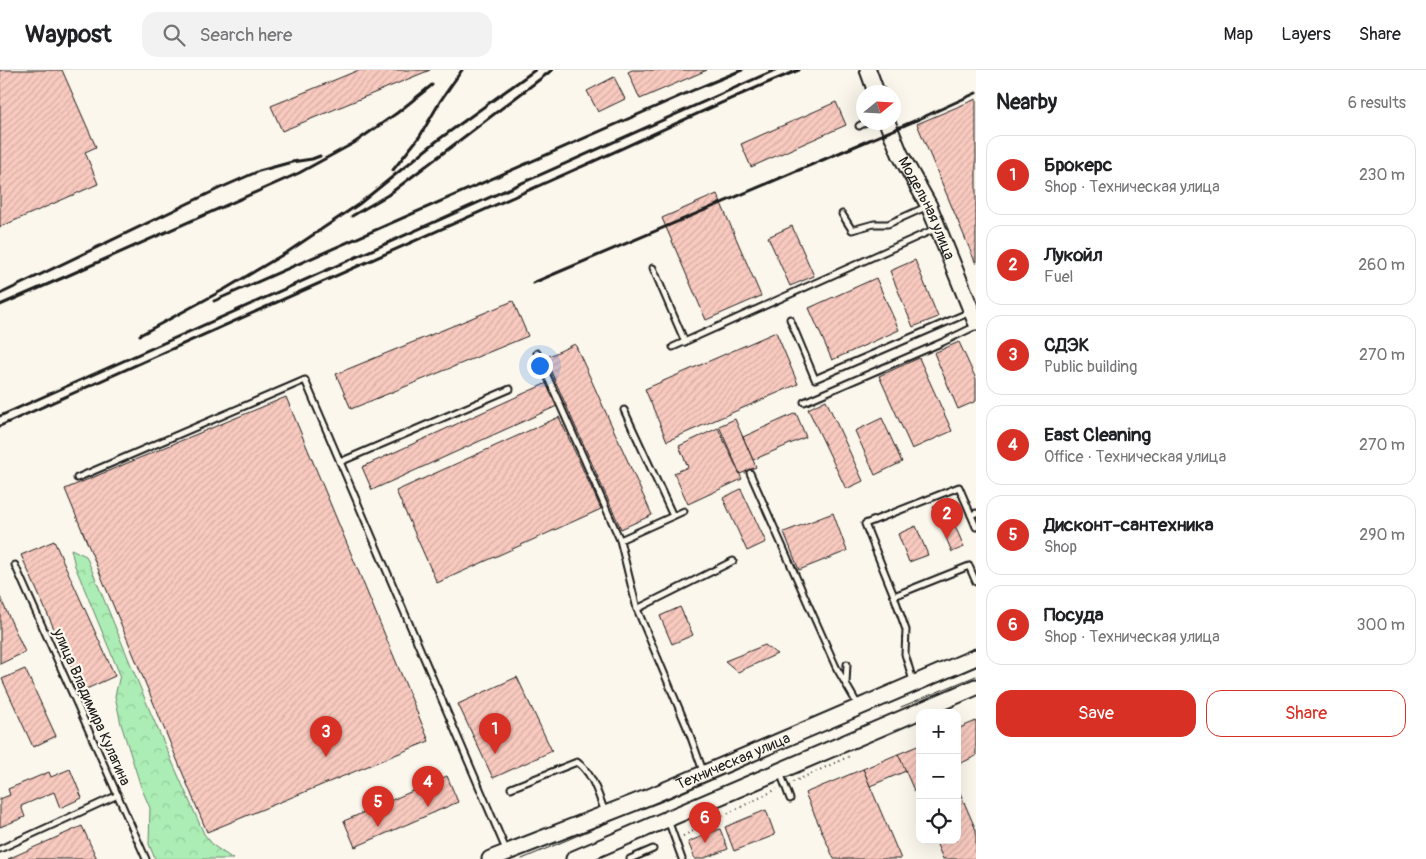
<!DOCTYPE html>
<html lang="en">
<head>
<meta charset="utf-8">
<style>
	:root { --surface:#fff; --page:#f2f2f2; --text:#202124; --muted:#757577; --line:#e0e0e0; --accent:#d93025 }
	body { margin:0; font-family:Pangolin,sans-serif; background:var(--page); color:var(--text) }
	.controls { position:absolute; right:15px; bottom:15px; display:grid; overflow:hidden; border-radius:10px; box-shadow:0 5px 20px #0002 }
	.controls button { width:45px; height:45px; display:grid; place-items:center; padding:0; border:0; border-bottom:1px solid var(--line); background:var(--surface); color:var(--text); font:25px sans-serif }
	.compass { position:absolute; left:856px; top:15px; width:45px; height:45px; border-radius:50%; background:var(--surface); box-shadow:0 5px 20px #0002; rotate:72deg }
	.you { position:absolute; left:539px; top:295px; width:18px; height:18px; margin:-12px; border:4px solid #fff; border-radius:50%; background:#1a73e8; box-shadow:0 0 0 8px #1a73e833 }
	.badge { display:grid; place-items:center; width:32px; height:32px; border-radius:50%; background:var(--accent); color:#fff; font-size:16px; font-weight:700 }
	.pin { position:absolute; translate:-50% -41px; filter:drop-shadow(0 1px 2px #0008) }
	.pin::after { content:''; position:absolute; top:26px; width:18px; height:15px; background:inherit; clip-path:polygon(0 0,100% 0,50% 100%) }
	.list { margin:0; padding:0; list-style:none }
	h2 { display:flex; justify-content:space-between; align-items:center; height:65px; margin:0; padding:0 20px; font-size:21px }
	h2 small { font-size:16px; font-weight:400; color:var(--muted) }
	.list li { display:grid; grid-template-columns:32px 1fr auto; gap:15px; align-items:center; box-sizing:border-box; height:80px; margin:0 10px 10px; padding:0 10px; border:1px solid var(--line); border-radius:15px }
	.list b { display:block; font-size:19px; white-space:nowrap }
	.list p { margin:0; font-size:16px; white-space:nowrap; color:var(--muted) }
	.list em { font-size:16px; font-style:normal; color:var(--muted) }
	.actions { display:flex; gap:10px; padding:15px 20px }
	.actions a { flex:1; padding:11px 0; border:1px solid var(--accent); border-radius:15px; text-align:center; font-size:18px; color:var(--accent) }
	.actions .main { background:var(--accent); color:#fff }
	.icon { flex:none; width:28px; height:28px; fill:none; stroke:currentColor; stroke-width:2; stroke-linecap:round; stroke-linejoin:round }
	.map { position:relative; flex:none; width:976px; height:789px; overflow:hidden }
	header { display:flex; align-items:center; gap:30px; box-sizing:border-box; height:70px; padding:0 25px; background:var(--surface); border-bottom:1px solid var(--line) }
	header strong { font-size:24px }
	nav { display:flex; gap:28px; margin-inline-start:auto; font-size:18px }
	.search { width:350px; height:45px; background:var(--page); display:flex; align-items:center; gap:12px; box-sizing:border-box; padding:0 18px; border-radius:15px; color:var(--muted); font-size:19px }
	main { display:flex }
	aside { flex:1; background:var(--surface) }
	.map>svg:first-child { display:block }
</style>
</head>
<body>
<header>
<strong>Waypost</strong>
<div class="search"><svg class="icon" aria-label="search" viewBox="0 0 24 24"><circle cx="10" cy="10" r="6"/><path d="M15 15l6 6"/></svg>Search here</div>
<nav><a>Map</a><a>Layers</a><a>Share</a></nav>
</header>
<main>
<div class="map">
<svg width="976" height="789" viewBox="0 0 976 789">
	<defs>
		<pattern id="forest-crowns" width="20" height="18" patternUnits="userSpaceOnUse" patternTransform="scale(1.25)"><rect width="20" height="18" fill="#acedb5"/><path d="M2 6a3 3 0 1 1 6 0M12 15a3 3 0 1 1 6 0" fill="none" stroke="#93cb9b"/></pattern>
		<pattern id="building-hatch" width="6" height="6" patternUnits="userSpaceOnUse" patternTransform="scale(1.25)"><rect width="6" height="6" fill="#f9cabf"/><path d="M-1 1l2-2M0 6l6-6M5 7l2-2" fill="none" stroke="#d5ada4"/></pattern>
	</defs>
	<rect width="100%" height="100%" fill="#fbf7ec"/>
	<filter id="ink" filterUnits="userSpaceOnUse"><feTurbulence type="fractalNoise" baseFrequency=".02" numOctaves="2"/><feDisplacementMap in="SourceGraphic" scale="10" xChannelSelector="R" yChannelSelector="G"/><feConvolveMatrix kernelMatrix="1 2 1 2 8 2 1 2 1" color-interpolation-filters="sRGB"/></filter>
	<g filter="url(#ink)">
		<path fill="url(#forest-crowns)" stroke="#648468" d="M 71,479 L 86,486 L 152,646 L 204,764 L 214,776 L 233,789 L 155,789 L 149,774 L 150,738 L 141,717 L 121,654 L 115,626 L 120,605 L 75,496 Z"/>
		<g fill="url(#building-hatch)" stroke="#1c1c1c">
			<path d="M 0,0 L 62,0 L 96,77 L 85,82 L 98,114 L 0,157 Z"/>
			<path d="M 359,0 L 430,0 L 282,61 L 271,36 Z"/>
			<path d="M 632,0 L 707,0 L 640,29 L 628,2 Z"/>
			<path d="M 614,7 L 625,29 L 598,42 L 587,21 Z"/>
			<path d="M 976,29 L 976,194 L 917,54 Z"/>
			<path d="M 836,32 L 846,55 L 751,97 L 741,74 Z"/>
			<path d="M 717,124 L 761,226 L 706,250 L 662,148 Z"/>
			<path d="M 792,156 L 814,206 L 790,216 L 768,167 Z"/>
			<path d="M 915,190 L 938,247 L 913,257 L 890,201 Z"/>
			<path d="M 876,208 L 899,260 L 832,290 L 809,238 Z"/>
			<path d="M 513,231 L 528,266 L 351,339 L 336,304 Z"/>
			<path d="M 776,262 L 798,314 L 667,371 L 645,319 Z"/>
			<path d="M 959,272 L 976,309 L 976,331 L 958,339 L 934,283 Z"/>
			<path d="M 575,274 L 652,445 L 621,459 L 545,288 Z"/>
			<path d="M 919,288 L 952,361 L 912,379 L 879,306 Z"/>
			<path d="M 547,313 L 557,336 L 372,420 L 362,397 Z"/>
			<path d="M 286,327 L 429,671 L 207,762 L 65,419 Z"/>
			<path d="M 826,330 L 863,411 L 846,419 L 808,339 Z"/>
			<path d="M 796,343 L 806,367 L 753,390 L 743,367 Z"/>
			<path d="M 559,347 L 601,439 L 437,513 L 396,421 Z"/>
			<path d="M 882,348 L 902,392 L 875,405 L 855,361 Z"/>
			<path d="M 735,349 L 756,397 L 740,404 L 719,356 Z"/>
			<path d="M 718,358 L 742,409 L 688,434 L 674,403 L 688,397 L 679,376 Z"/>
			<path d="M 741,419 L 766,472 L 747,481 L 723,428 Z"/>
			<path d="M 945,432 L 964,477 L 952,482 L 933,437 Z"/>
			<path d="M 833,443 L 847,481 L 799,500 L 784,462 Z"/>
			<path d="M 916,456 L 928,485 L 909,492 L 898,464 Z"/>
			<path d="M 54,471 L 115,606 L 82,621 L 21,485 Z"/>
			<path d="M 0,527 L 25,582 L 0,594 Z"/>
			<path d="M 680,537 L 693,565 L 672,574 L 660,546 Z"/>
			<path d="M 765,575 L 777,584 L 738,602 L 725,591 Z"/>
			<path d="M 25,599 L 56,666 L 33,677 L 2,609 Z"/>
			<path d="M 517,607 L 552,681 L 493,708 L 458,634 Z"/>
			<path d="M 976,651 L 976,686 L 957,695 L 957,659 Z"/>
			<path d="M 920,675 L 920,734 L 898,684 Z"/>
			<path d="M 898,684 L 906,701 L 870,716 L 863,699 Z"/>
			<path d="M 70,699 L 82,728 L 60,738 L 54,722 L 21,736 L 25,747 L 0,757 L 0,729 L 10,725 L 8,719 L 49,702 L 51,707 Z"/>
			<path d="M 863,699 L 870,716 L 901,789 L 834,789 L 805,723 Z"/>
			<path d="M 447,706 L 458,732 L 355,777 L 344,751 Z"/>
			<path d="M 957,716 L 976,760 L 976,789 L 943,789 L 935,770 L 957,770 Z"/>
			<path d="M 766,740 L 775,765 L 734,781 L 725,757 Z"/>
			<path d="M 82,756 L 97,789 L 8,789 Z"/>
			<path d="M 720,759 L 728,779 L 702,789 L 695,789 L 688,772 Z"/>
		</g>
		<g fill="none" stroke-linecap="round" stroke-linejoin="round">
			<g stroke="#1c1c1c" stroke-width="9">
				<g id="lane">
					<path d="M 859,56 L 866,52"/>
					<path d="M 842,144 L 852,160 L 874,154 L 888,154 L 928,136"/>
					<path d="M 653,198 L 685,272"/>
					<path d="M 790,249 L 815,309 L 970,242"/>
					<path d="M 673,277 L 937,158"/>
					<path d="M 537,283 L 620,470 L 637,539 L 689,662 L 703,701"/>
					<path d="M 804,332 L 943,272 L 976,256"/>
					<path d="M 624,340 L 673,446"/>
					<path d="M 340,392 L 510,319"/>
					<path d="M 750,403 L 836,597 L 858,635"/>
					<path d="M 77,408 L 305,310 L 507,782"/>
					<path d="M 976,443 L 971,445 L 976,457"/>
					<path d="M 620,470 L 684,441"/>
					<path d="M 15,495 L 146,789"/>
					<path d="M 894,526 L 865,454 L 959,417 L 971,445"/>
					<path d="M 637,539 L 733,491"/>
					<path d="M 913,611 L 905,584 L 906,560 L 894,526 L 969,496 L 976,512"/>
					<path d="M 846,614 L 847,594"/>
					<path d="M 780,702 L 790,729"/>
					<path d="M 511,718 L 577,692 C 593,703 598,725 605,742"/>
					<path d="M 668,750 L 682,789"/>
					<path d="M 0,779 L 118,725"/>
					<path d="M 630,789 L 653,779"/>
				</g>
			</g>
			<g stroke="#1c1c1c" stroke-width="19">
				<g id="secondary">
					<path d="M 868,0 L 876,22"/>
					<path id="s1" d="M 887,52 L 900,84 L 929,136 L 976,252"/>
					<path id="s2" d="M 490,789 L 654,725 L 976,587"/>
					<path d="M 574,789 L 976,617"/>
				</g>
			</g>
			<g stroke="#1c1c1c" stroke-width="2" stroke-dasharray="1 4" stroke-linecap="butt">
				<path d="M 793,712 L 850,686"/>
				<path d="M 683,766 L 777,719"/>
			</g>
			<use href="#lane" stroke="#fbf7ec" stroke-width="5"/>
			<use href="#secondary" stroke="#fbf7ec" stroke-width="15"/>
			<g stroke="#1c1c1c" stroke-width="1">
				<path d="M 901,637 L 976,606"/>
				<path d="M 522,789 L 976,597"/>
			</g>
			<g stroke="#1c1c1c" stroke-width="3">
				<path d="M 393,100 L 420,66 L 441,30 L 462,0"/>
				<path d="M 352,146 L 388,125 L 552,0"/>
				<path d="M 533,213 L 919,49 L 976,23"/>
				<path d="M 0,224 L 218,119 L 259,101 L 292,92 L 312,89 L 320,86"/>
				<path d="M 214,231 L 696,19 L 742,0"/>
				<path d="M 0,235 L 67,206 L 299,103 L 354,73 L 397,43 L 432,15"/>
				<path d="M 140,265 L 225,219 L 289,181 L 359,134 L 438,70 L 535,0"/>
				<path d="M 0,346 L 775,0"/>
				<path d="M 0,356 C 191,270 382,185 574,100 C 649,67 722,30 799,0"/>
			</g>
		</g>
	</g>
	<g text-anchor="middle" stroke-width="4.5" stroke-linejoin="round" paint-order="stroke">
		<g font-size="15" fill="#1c1c1c" stroke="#fbf7ec">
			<text dy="5" stroke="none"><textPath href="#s1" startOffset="95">Модельная улица</textPath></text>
			<text transform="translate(92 637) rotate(66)" y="5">улица Владимира Кулагина</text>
			<text dy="5" stroke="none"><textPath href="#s2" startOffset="262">Техническая улица</textPath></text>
		</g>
	</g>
</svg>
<div class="controls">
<button>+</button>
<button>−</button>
<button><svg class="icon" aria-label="locate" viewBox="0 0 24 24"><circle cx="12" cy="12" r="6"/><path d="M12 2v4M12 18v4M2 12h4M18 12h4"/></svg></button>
</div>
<svg class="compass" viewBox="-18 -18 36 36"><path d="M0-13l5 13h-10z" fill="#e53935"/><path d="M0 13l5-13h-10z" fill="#757577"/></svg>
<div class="you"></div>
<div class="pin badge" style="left:495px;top:684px">1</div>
<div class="pin badge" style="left:947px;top:469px">2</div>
<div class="pin badge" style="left:326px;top:687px">3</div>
<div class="pin badge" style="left:428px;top:737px">4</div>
<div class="pin badge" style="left:378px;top:757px">5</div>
<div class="pin badge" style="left:705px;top:773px">6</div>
</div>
<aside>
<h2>Nearby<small>6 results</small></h2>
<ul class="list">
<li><span class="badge">1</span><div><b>Брокерс</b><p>Shop · Техническая улица</p></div><em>230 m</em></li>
<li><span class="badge">2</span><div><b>Лукойл</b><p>Fuel</p></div><em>260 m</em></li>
<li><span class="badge">3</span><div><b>СДЭК</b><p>Public building</p></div><em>270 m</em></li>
<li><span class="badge">4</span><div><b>East Cleaning</b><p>Office · Техническая улица</p></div><em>270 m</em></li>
<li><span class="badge">5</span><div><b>Дисконт-сантехника</b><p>Shop</p></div><em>290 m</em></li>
<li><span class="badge">6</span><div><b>Посуда</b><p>Shop · Техническая улица</p></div><em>300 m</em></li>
</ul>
<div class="actions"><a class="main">Save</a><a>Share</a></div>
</aside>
</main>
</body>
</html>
